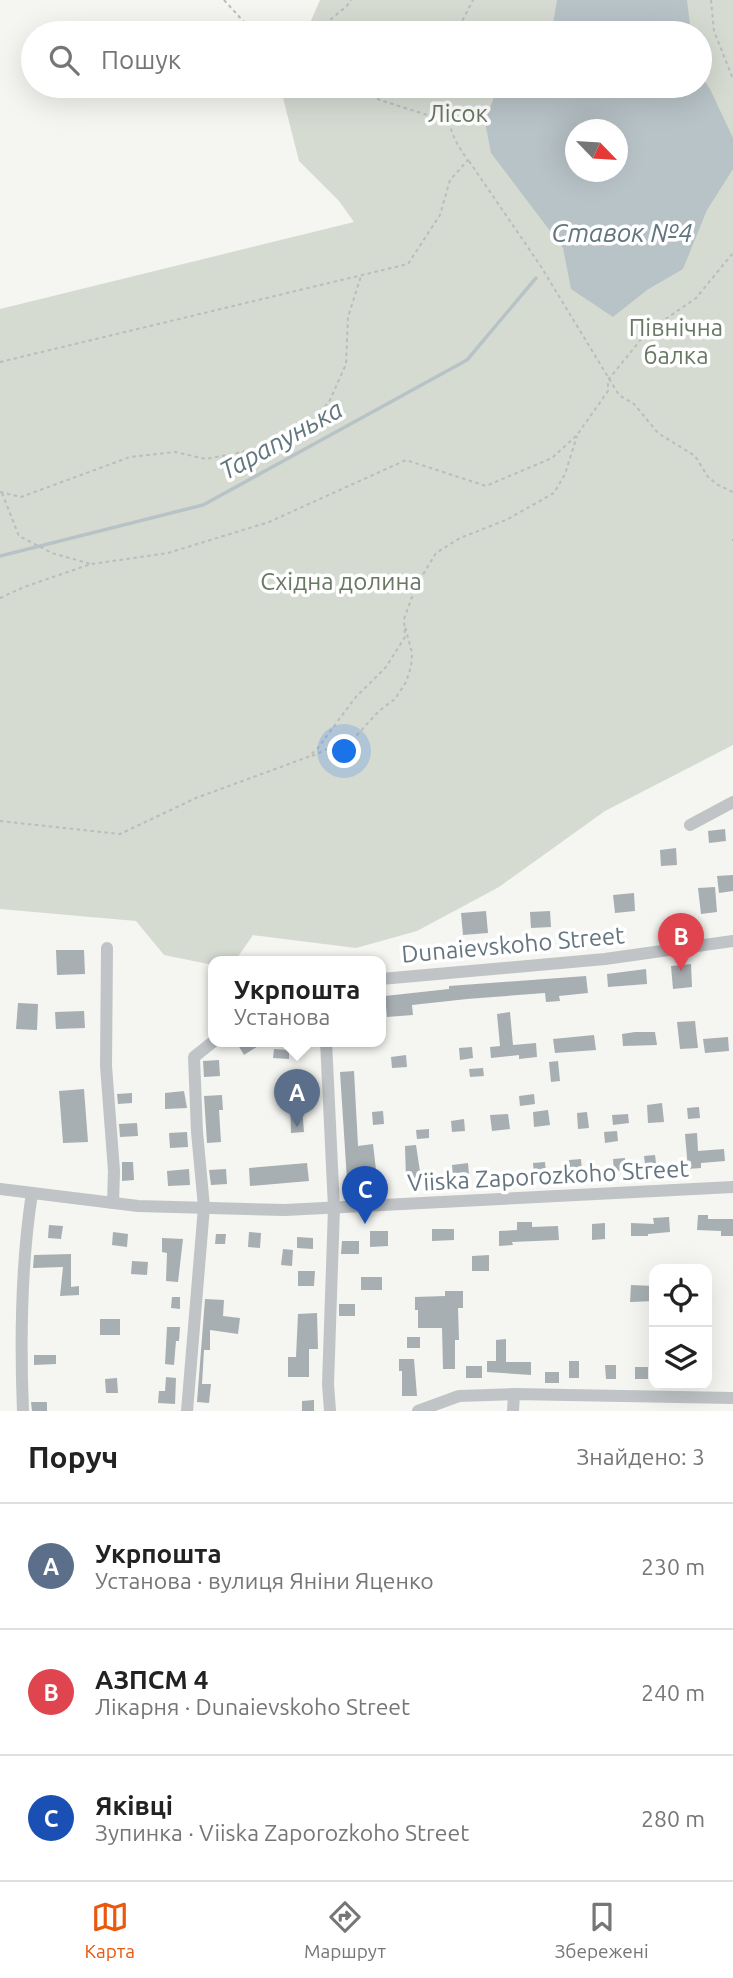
<!DOCTYPE html>
<html lang="uk">
<head>
<meta charset="utf-8">
<style>
	:root { --surface:#fff; --page:#f2f2f2; --text:#222; --muted:#767676; --line:#e0e0e0; --accent:#ea580c }
	body { margin:0; font-family:Ubuntu,sans-serif; background:var(--page); color:var(--text) }
	.controls { position:absolute; right:21px; bottom:21px; display:grid; overflow:hidden; border-radius:14px; box-shadow:0 7px 28px #0002 }
	.controls button { width:63px; height:63px; display:grid; place-items:center; padding:0; border:0; border-bottom:2px solid var(--line); background:var(--surface); color:var(--text); font:35px sans-serif }
	.compass { position:absolute; left:565px; top:119px; width:63px; height:63px; border-radius:50%; background:var(--surface); box-shadow:0 7px 28px #0002; rotate:115deg }
	.you { position:absolute; left:345px; top:752px; width:24px; height:24px; margin:-18px; border:5px solid #fff; border-radius:50%; background:#1a73e8; box-shadow:0 0 0 10px #1a73e833 }
	.badge { display:grid; place-items:center; width:46px; height:46px; border-radius:50%; background:var(--accent); color:#fff; font-size:23px; font-weight:700 }
	.pin { position:absolute; translate:-50% -58px; filter:drop-shadow(0 2px 4px #0008) }
	.pin::after { content:''; position:absolute; top:37px; width:24px; height:21px; background:inherit; clip-path:polygon(0 0,100% 0,50% 100%) }
	.popup { position:absolute; left:208px; top:956px; width:178px; height:91px; box-sizing:border-box; display:grid; place-content:center; border-radius:14px; background:var(--surface); filter:drop-shadow(0 2px 5px #0005); font-size:23px; white-space:nowrap; color:var(--muted) }
	.popup b { font-size:26px; color:var(--text) }
	.popup::after { content:''; position:absolute; left:50%; top:100%; margin-left:-14px; border:14px solid transparent; border-top-color:var(--surface) }
	.list { margin:0; padding:0; list-style:none }
	h2 { display:flex; justify-content:space-between; align-items:center; height:91px; margin:0; padding:0 28px; font-size:30px }
	h2 small { font-size:23px; font-weight:400; color:var(--muted) }
	.list li { display:grid; grid-template-columns:46px 1fr auto; gap:21px; align-items:center; box-sizing:border-box; height:126px; padding:0 28px; border-top:2px solid var(--line) }
	.list b { display:block; font-size:26px; white-space:nowrap }
	.list p { margin:0; font-size:23px; white-space:nowrap; color:var(--muted) }
	.list em { font-size:23px; font-style:normal; color:var(--muted) }
	.icon { flex:none; width:38px; height:38px; fill:none; stroke:currentColor; stroke-width:2; stroke-linecap:round; stroke-linejoin:round }
	.map { position:relative; flex:none; width:733px; height:1411px; overflow:hidden }
	.search { position:absolute; background:var(--surface); box-shadow:0 7px 28px #0002; left:21px; right:21px; top:21px; height:77px; display:flex; align-items:center; gap:18px; box-sizing:border-box; padding:0 24px; border-radius:38px; color:var(--muted); font-size:26px }
	.sheet { height:469px; background:var(--surface) }
	nav { display:flex; justify-content:space-around; align-items:center; box-sizing:border-box; height:98px; border-top:2px solid var(--line); background:var(--surface); font-size:19px; color:var(--muted) }
	nav a { display:grid; justify-items:center; gap:4px }
	nav .on { color:var(--accent) }
	.map>svg:first-child { display:block }
</style>
</head>
<body>
<div class="map">
<svg width="733" height="1411" viewBox="0 0 733 1411">
	<rect width="100%" height="100%" fill="#f5f5f1"/>
	<path fill="#d6dbd2" fill-rule="evenodd" d="M 320,0 L 733,0 L 733,745 L 605,811 L 499,887 L 417,931 L 356,948 L 253,935 L 235,961 L 213,961 L 213,965 L 164,955 L 136,921 L 0,909 L 0,309 L 354,222 L 339,201 L 299,161 L 280,86 L 700,86 L 700,33 L 297,33 L 310,23 ZM 576,130 L 618,130 L 618,172 L 576,172 Z"/>
	<g fill="#b8c3c7" fill-rule="evenodd">
		<path d="M 557,0 L 687,0 L 691,33 L 546,33 L 552,30 Z"/>
		<path d="M 700,74 L 710,89 L 733,138 L 733,169 L 707,210 L 683,269 L 647,290 L 613,317 L 571,289 L 563,248 L 491,153 L 485,122 L 498,86 L 700,86 ZM 576,130 L 618,130 L 618,172 L 576,172 Z"/>
	</g>
	<g fill="none" stroke-linecap="round" stroke-linejoin="round">
		<path stroke="#b8c3c7" stroke-width="3.5" d="M 0,556 L 203,505 L 467,360 L 536,278"/>
	</g>
	<g fill="#a7afb3">
		<path d="M 725,829 L 726,841 L 709,843 L 708,831 Z"/>
		<path d="M 676,848 L 677,865 L 661,866 L 660,850 Z"/>
		<path d="M 733,875 L 733,891 L 719,893 L 717,876 Z"/>
		<path d="M 715,887 L 717,912 L 701,914 L 698,888 Z"/>
		<path d="M 634,893 L 635,911 L 615,913 L 613,895 Z"/>
		<path d="M 486,911 L 488,933 L 463,935 L 461,913 Z"/>
		<path d="M 550,911 L 551,927 L 531,928 L 530,912 Z"/>
		<path d="M 56,950 L 84,950 L 85,974 L 57,975 Z"/>
		<path d="M 691,964 L 692,987 L 673,989 L 671,966 Z"/>
		<path d="M 646,969 L 647,984 L 608,987 L 607,974 Z"/>
		<path d="M 586,976 L 588,993 L 559,996 L 560,1001 L 546,1002 L 545,993 L 467,999 L 412,1005 L 413,1015 L 387,1017 L 385,996 L 449,989 L 449,986 Z"/>
		<path d="M 18,1003 L 38,1004 L 37,1030 L 16,1029 Z"/>
		<path d="M 84,1011 L 85,1028 L 56,1029 L 55,1012 Z"/>
		<path d="M 510,1012 L 513,1045 L 536,1043 L 537,1057 L 519,1059 L 519,1055 L 491,1058 L 490,1047 L 500,1046 L 497,1014 Z"/>
		<path d="M 695,1021 L 698,1048 L 680,1049 L 677,1022 Z"/>
		<path d="M 635,1032 L 655,1032 L 657,1045 L 623,1046 L 622,1034 Z"/>
		<path d="M 594,1035 L 596,1050 L 555,1053 L 553,1039 Z"/>
		<path d="M 728,1037 L 729,1051 L 705,1053 L 703,1039 Z"/>
		<path d="M 245,1041 L 266,1041 L 244,1055 L 238,1045 Z"/>
		<path d="M 472,1047 L 473,1058 L 460,1060 L 459,1048 Z"/>
		<path d="M 274,1049 L 289,1050 L 289,1059 L 273,1058 Z"/>
		<path d="M 406,1055 L 407,1067 L 392,1068 L 391,1057 Z"/>
		<path d="M 219,1060 L 220,1076 L 204,1077 L 203,1061 Z"/>
		<path d="M 558,1061 L 560,1081 L 551,1082 L 549,1062 Z"/>
		<path d="M 483,1068 L 484,1076 L 470,1077 L 469,1069 Z"/>
		<path d="M 354,1071 L 358,1146 L 373,1144 L 376,1170 L 356,1172 L 356,1179 L 347,1180 L 340,1072 Z"/>
		<path d="M 300,1083 L 304,1132 L 291,1133 L 290,1096 L 286,1096 L 285,1084 Z"/>
		<path d="M 84,1089 L 88,1142 L 63,1143 L 59,1091 Z"/>
		<path d="M 184,1091 L 187,1108 L 165,1109 L 165,1093 Z"/>
		<path d="M 132,1093 L 132,1103 L 118,1104 L 117,1094 Z"/>
		<path d="M 534,1094 L 535,1104 L 520,1106 L 519,1096 Z"/>
		<path d="M 222,1095 L 223,1110 L 219,1110 L 221,1142 L 207,1143 L 204,1096 Z"/>
		<path d="M 662,1103 L 664,1122 L 648,1123 L 647,1105 Z"/>
		<path d="M 699,1107 L 700,1118 L 688,1119 L 687,1108 Z"/>
		<path d="M 548,1110 L 550,1125 L 534,1127 L 533,1112 Z"/>
		<path d="M 383,1111 L 384,1124 L 373,1125 L 372,1112 Z"/>
		<path d="M 587,1112 L 589,1128 L 578,1129 L 577,1113 Z"/>
		<path d="M 508,1114 L 510,1129 L 492,1131 L 490,1115 Z"/>
		<path d="M 628,1114 L 629,1123 L 613,1125 L 612,1115 Z"/>
		<path d="M 464,1119 L 465,1131 L 452,1132 L 451,1121 Z"/>
		<path d="M 137,1123 L 138,1136 L 120,1137 L 119,1124 Z"/>
		<path d="M 429,1129 L 429,1138 L 417,1139 L 416,1130 Z"/>
		<path d="M 617,1131 L 618,1141 L 605,1143 L 604,1132 Z"/>
		<path d="M 187,1132 L 188,1147 L 170,1148 L 169,1133 Z"/>
		<path d="M 697,1133 L 698,1151 L 724,1149 L 725,1161 L 701,1163 L 701,1168 L 688,1169 L 685,1134 Z"/>
		<path d="M 416,1145 L 421,1178 L 406,1179 L 405,1146 Z"/>
		<path d="M 655,1155 L 657,1171 L 646,1172 L 644,1156 Z"/>
		<path d="M 625,1158 L 626,1170 L 614,1171 L 613,1159 Z"/>
		<path d="M 581,1159 L 582,1173 L 571,1174 L 569,1160 Z"/>
		<path d="M 122,1162 L 133,1162 L 134,1180 L 122,1181 Z"/>
		<path d="M 545,1162 L 546,1173 L 534,1174 L 533,1163 Z"/>
		<path d="M 307,1163 L 309,1181 L 250,1186 L 249,1168 Z"/>
		<path d="M 468,1163 L 469,1175 L 453,1177 L 452,1165 Z"/>
		<path d="M 189,1169 L 190,1185 L 168,1186 L 167,1171 Z"/>
		<path d="M 226,1169 L 227,1184 L 211,1185 L 209,1170 Z"/>
		<path d="M 698,1215 L 708,1215 L 708,1219 L 733,1219 L 733,1236 L 721,1236 L 721,1231 L 697,1230 Z"/>
		<path d="M 669,1217 L 670,1232 L 648,1234 L 648,1236 L 631,1236 L 631,1223 L 654,1224 L 653,1218 Z"/>
		<path d="M 517,1222 L 532,1222 L 532,1227 L 558,1226 L 559,1240 L 512,1242 L 513,1245 L 499,1246 L 499,1231 L 517,1230 Z"/>
		<path d="M 605,1223 L 605,1239 L 592,1240 L 592,1224 Z"/>
		<path d="M 49,1225 L 63,1226 L 61,1239 L 48,1238 Z"/>
		<path d="M 432,1229 L 454,1229 L 454,1240 L 432,1241 Z"/>
		<path d="M 370,1231 L 388,1231 L 388,1246 L 370,1247 Z"/>
		<path d="M 113,1232 L 128,1234 L 127,1247 L 112,1245 Z"/>
		<path d="M 249,1232 L 261,1233 L 260,1248 L 248,1247 Z"/>
		<path d="M 216,1234 L 226,1234 L 225,1244 L 215,1244 Z"/>
		<path d="M 297,1237 L 313,1238 L 313,1249 L 297,1248 Z"/>
		<path d="M 162,1238 L 183,1239 L 178,1282 L 166,1281 L 167,1253 L 162,1252 Z"/>
		<path d="M 342,1241 L 359,1241 L 359,1254 L 341,1254 Z"/>
		<path d="M 283,1249 L 293,1250 L 292,1266 L 281,1265 Z"/>
		<path d="M 71,1254 L 71,1287 L 79,1286 L 79,1295 L 60,1296 L 63,1267 L 33,1268 L 34,1255 Z"/>
		<path d="M 489,1255 L 489,1271 L 472,1271 L 472,1256 Z"/>
		<path d="M 132,1261 L 148,1262 L 147,1275 L 131,1274 Z"/>
		<path d="M 298,1271 L 315,1271 L 314,1286 L 298,1286 Z"/>
		<rect x="361" y="1277" width="21" height="13"/>
		<path d="M 631,1285 L 654,1286 L 654,1301 L 630,1302 Z"/>
		<path d="M 445,1291 L 463,1291 L 463,1308 L 458,1308 L 459,1340 L 455,1340 L 455,1369 L 443,1369 L 442,1328 L 418,1328 L 418,1310 L 415,1310 L 415,1297 L 445,1296 Z"/>
		<path d="M 172,1297 L 180,1297 L 180,1309 L 171,1308 Z"/>
		<path d="M 205,1299 L 224,1300 L 223,1316 L 240,1318 L 238,1334 L 210,1330 L 210,1350 L 204,1350 L 202,1384 L 211,1384 L 209,1403 L 197,1402 Z"/>
		<rect x="339" y="1304" width="16" height="12"/>
		<path d="M 317,1313 L 318,1349 L 309,1349 L 309,1377 L 288,1377 L 288,1357 L 296,1357 L 298,1314 Z"/>
		<rect x="100" y="1319" width="20" height="16"/>
		<path d="M 167,1327 L 180,1327 L 179,1341 L 176,1341 L 174,1365 L 165,1364 Z"/>
		<rect x="407" y="1337" width="13" height="11"/>
		<path d="M 506,1339 L 506,1362 L 531,1362 L 531,1375 L 487,1372 L 487,1361 L 496,1361 L 496,1340 Z"/>
		<path d="M 34,1355 L 56,1355 L 56,1364 L 34,1365 Z"/>
		<path d="M 399,1359 L 414,1359 L 417,1396 L 402,1396 L 402,1371 L 399,1371 Z"/>
		<rect x="569" y="1361" width="10" height="17"/>
		<path d="M 605,1365 L 616,1365 L 616,1379 L 606,1379 Z"/>
		<rect x="466" y="1366" width="16" height="12"/>
		<rect x="635" y="1367" width="13" height="12"/>
		<rect x="545" y="1372" width="14" height="11"/>
		<path d="M 166,1377 L 176,1378 L 175,1404 L 158,1403 L 159,1391 L 165,1391 Z"/>
		<path d="M 117,1378 L 118,1393 L 106,1393 L 105,1379 Z"/>
		<path d="M 314,1400 L 314,1411 L 302,1411 L 302,1401 Z"/>
		<path d="M 31,1402 L 47,1402 L 47,1411 L 32,1411 Z"/>
	</g>
	<g fill="none" stroke-linecap="round" stroke-linejoin="round">
		<g stroke="#babcbe" stroke-width="2" stroke-dasharray="3.5 3.5" stroke-linecap="butt">
			<path d="M 224,0 L 254,33"/>
			<path d="M 711,0 L 714,31 L 733,79"/>
			<path d="M 314,33 L 347,6 L 351,0"/>
			<path d="M 456,33 L 473,0"/>
			<path d="M 352,86 L 380,100 L 446,121"/>
			<path d="M 469,161 L 540,265 L 619,395 L 634,404 L 658,433 L 695,456 L 708,477 L 718,485 L 733,492"/>
			<path d="M 0,362 L 408,264 L 440,215 L 450,180 L 468,160 C 448,134 447,117 446,86"/>
			<path d="M 0,492 L 21,497 L 130,457 L 175,452 L 206,459 L 278,445 L 306,431 L 330,400 L 346,364 L 348,317 L 361,276"/>
			<path d="M 2,493 L 19,536 L 52,553 L 91,564"/>
			<path d="M 732,540 L 733,540"/>
			<path d="M 0,598 L 24,587 L 91,564 L 168,553 L 269,522 L 406,460 L 486,486 L 552,458 L 577,435 L 608,391 L 608,380 L 647,332 L 696,298 L 733,253"/>
			<path d="M 312,756 L 357,735 L 379,711 L 395,699 L 406,682 L 411,667 L 412,653 L 405,626"/>
			<path d="M 0,821 L 120,834 L 196,798 L 308,757 L 317,749 L 355,698 L 386,667 L 405,637 L 404,619 L 416,586 L 436,553 L 460,538 L 506,520 L 554,493 L 565,474 L 577,436"/>
		</g>
		<g stroke="#c0c4c7" stroke-width="12">
			<path d="M 690,825 L 733,802"/>
			<path d="M 107,948 L 106,1066 L 114,1171 L 113,1203"/>
			<path d="M 381,979 L 605,959 L 733,941"/>
			<path d="M 326,1041 L 334,1208 L 328,1384 L 330,1411"/>
			<path d="M 0,1189 L 138,1206 L 285,1210 L 733,1187"/>
			<path d="M 23,1411 C 20,1338 21,1265 32,1193"/>
			<path d="M 187,1411 L 204,1207 L 197,1132 L 194,1057 L 214,1041"/>
			<path d="M 418,1411 L 459,1396 L 514,1394 L 733,1398"/>
			<path d="M 513,1411 L 514,1394"/>
		</g>
	</g>
	<g text-anchor="middle" stroke-width="7" stroke-linejoin="round" paint-order="stroke">
		<g font-size="24" fill="#687864" stroke="#fff">
			<text x="458" y="122">Лісок</text>
			<text x="676" y="336">Північна<tspan x="676" dy="28">балка</tspan></text>
			<text x="341" y="590">Східна долина</text>
		</g>
		<g font-size="24" fill="#657580" stroke="#fff">
			<text transform="translate(513 945) rotate(-5)" y="8">Dunaievskoho Street</text>
			<text transform="translate(548 1176) rotate(-3)" y="8">Viiska Zaporozkoho Street</text>
		</g>
		<g font-size="26" font-style="italic" fill="#61767e" stroke="#fff">
			<text x="622" y="242">Ставок №4</text>
			<text transform="translate(281 440) rotate(-29)" y="9">Тарапунька</text>
		</g>
	</g>
</svg>
<div class="controls">
<button><svg class="icon" aria-label="locate" viewBox="0 0 24 24"><circle cx="12" cy="12" r="6"/><path d="M12 2v4M12 18v4M2 12h4M18 12h4"/></svg></button>
<button><svg class="icon" aria-label="layers" viewBox="0 0 24 24"><path d="M12 4l9 5-9 5-9-5zM3 14l9 5 9-5"/></svg></button>
</div>
<svg class="compass" viewBox="-18 -18 36 36"><path d="M0-13l5 13h-10z" fill="#e53935"/><path d="M0 13l5-13h-10z" fill="#767676"/></svg>
<div class="you"></div>
<div class="pin badge" style="left:297px;top:1127px;background:#5c6f8a">A</div>
<div class="popup"><b>Укрпошта</b>Установа</div>
<div class="pin badge" style="left:681px;top:971px;background:#e0444e">B</div>
<div class="pin badge" style="left:365px;top:1224px;background:#1a4fb4">C</div>
<div class="search"><svg class="icon" aria-label="search" viewBox="0 0 24 24"><circle cx="10" cy="10" r="6"/><path d="M15 15l6 6"/></svg>Пошук</div>
</div>
<section class="sheet">
<h2>Поруч<small>Знайдено: 3</small></h2>
<ul class="list">
<li><span class="badge" style="background:#5c6f8a">A</span><div><b>Укрпошта</b><p>Установа · вулиця Яніни Яценко</p></div><em>230 m</em></li>
<li><span class="badge" style="background:#e0444e">B</span><div><b>АЗПСМ 4</b><p>Лікарня · Dunaievskoho Street</p></div><em>240 m</em></li>
<li><span class="badge" style="background:#1a4fb4">C</span><div><b>Яківці</b><p>Зупинка · Viiska Zaporozkoho Street</p></div><em>280 m</em></li>
</ul>
</section>
<nav>
<a class="on"><svg class="icon" aria-label="map" viewBox="0 0 24 24"><path d="M3 6l6-2 6 2 6-2v14l-6 2-6-2-6 2zM9 4v14M15 6v14"/></svg>Карта</a>
<a><svg class="icon" aria-label="directions" viewBox="0 0 24 24"><path d="M12 3l9 9-9 9-9-9zM9 14v-3h6M13 9l2 2-2 2"/></svg>Маршрут</a>
<a><svg class="icon" aria-label="saved" viewBox="0 0 24 24"><path d="M7 4h10v16l-5-4-5 4z"/></svg>Збережені</a>
</nav>
</body>
</html>
